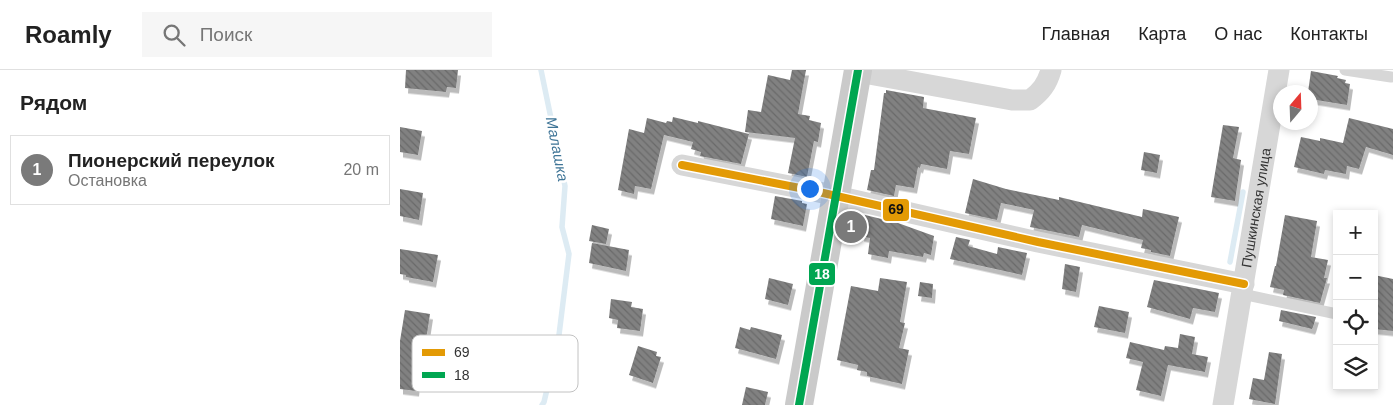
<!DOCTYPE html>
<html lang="ru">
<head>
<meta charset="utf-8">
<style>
	:root { --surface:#fff; --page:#f6f6f6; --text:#222; --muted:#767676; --line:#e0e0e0; --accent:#7a7a7a }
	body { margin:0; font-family:Arial,sans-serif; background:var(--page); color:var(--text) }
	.controls { position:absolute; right:15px; bottom:15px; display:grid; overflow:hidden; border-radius:0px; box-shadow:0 2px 8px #0003 }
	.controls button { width:45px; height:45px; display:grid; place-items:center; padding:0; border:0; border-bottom:1px solid var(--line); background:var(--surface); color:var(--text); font:25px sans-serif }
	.compass { position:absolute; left:873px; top:15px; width:45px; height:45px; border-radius:50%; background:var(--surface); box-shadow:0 2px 8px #0003; rotate:19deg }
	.you { position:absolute; left:409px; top:118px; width:18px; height:18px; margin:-12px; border:4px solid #fff; border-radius:50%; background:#1a73e8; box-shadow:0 0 0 8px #1a73e833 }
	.badge { display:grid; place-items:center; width:32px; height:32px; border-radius:50%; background:var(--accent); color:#fff; font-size:16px; font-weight:700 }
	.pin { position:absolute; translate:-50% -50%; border:2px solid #fff; box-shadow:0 1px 5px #0006 }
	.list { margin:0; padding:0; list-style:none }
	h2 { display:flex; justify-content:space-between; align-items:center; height:65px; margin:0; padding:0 20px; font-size:21px }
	h2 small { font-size:16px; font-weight:400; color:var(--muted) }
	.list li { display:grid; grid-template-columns:32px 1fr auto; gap:15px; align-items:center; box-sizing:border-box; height:70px; margin:0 10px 10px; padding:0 10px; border:1px solid var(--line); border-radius:0px }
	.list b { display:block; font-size:19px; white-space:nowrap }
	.list p { margin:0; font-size:16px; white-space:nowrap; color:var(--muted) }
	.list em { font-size:16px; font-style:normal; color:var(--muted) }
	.icon { flex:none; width:28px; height:28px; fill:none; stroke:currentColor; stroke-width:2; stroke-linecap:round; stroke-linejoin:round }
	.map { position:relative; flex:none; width:993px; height:335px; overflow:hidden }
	header { display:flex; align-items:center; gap:30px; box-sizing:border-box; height:70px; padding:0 25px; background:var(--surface); border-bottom:1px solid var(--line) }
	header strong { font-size:24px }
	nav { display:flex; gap:28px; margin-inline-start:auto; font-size:18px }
	.search { width:350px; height:45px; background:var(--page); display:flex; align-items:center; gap:12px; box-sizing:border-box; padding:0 18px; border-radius:0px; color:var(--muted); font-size:19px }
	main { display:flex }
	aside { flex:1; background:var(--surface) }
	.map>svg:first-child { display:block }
</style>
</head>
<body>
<header>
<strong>Roamly</strong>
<div class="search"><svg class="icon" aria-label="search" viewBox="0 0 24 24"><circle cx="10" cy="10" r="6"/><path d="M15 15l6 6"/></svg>Поиск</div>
<nav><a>Главная</a><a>Карта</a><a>О нас</a><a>Контакты</a></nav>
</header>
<main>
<aside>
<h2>Рядом<small></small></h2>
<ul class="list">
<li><span class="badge">1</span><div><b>Пионерский переулок</b><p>Остановка</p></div><em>20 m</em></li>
</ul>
</aside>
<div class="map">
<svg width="993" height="335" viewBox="0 0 993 335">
	<defs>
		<pattern id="building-back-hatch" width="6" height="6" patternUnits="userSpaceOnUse" patternTransform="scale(1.25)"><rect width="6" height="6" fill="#818181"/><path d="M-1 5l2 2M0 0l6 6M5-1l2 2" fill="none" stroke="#6a6a6a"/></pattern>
		<filter id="shadow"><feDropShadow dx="3" dy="5.5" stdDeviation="0" flood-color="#0004"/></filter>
	</defs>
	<rect width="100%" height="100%" fill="#fff"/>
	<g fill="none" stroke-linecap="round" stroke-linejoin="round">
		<g stroke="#ddebf3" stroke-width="5.5">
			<path d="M 141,0 L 165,116 L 162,157 L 169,184 L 158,273 L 144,332 L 142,335"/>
			<path d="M 830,192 L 843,122"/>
		</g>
	</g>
	<g fill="url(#building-back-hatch)" filter="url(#shadow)">
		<path d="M 6,0 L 58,0 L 56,18 L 47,17 L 46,22 L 5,18 Z"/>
		<path d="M 392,0 L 406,0 L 398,44 L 410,46 L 409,50 L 421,53 L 418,72 L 414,71 L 407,107 L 388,103 L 395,68 L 345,62 L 348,40 L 361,42 L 368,5 L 390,10 Z"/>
		<path d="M 911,1 L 938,6 L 937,8 L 946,10 L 945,13 L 950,14 L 947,35 L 910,29 L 910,22 L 908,22 Z"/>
		<path d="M 486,20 L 524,27 L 523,38 L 576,48 L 569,84 L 550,81 L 547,99 L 521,94 L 520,98 L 518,97 L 514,118 L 496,115 L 494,126 L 467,120 L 471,100 L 474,100 L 484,23 L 486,23 Z"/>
		<path d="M 273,47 L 298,53 L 298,51 L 349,64 L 341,94 L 300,86 L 301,82 L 291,79 L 293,72 L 264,65 L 251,119 L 235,116 L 234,124 L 218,120 L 229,59 L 244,63 L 247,48 L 266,53 L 267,51 L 272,52 Z"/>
		<path d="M 949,48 L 993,59 L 993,85 L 966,77 L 959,99 L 947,96 L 946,104 L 925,100 L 924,104 L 894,97 L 901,67 L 920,71 L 920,68 L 943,73 Z"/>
		<path d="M 823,55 L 839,57 L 833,88 L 841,90 L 835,131 L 811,127 Z"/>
		<path d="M 0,57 L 22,61 L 18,85 L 0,82 Z"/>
		<path d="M 744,82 L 760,85 L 757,103 L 741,100 Z"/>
		<path d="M 573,109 L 606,119 L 659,130 L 659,127 L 742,147 L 743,139 L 779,147 L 770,186 L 751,182 L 751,180 L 741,178 L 743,170 L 682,155 L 679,167 L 630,157 L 634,140 L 601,133 L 597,150 L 565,143 Z"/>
		<path d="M 0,119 L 23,123 L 19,150 L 0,146 Z"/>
		<path d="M 375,126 L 402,131 L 402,133 L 407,134 L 403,156 L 371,149 Z"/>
		<path d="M 465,145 L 498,153 L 534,166 L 531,185 L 524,183 L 523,187 L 489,181 L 488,188 L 468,184 L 470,168 L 461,166 Z"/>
		<path d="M 885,145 L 917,151 L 911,187 L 928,190 L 924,208 L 927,208 L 920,233 L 883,225 L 884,220 L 870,217 L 875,196 L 876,196 Z"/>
		<path d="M 192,155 L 209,159 L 206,174 L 189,171 Z"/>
		<path d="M 556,167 L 570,170 L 568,176 L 597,184 L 598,177 L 627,183 L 622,205 L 550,189 Z"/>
		<path d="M 192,173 L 229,180 L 226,201 L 189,193 Z"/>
		<path d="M 0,179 L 38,185 L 33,212 L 6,207 L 6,205 L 0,204 Z"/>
		<path d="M 665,194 L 680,197 L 676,222 L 662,219 Z"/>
		<path d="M 974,205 L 993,209 L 993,261 L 974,259 Z"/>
		<path d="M 369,208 L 393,214 L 388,235 L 365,229 Z"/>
		<path d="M 480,208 L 507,212 L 500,252 L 505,253 L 499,278 L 509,280 L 502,314 L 467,306 L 467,302 L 457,300 L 458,295 L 437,290 L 451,216 L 478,221 Z"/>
		<path d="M 754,210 L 819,223 L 815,242 L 793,238 L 790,249 L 747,237 Z"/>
		<path d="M 520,212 L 533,214 L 532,228 L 518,226 Z"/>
		<path d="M 211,229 L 232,232 L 231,237 L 243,239 L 240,261 L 217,258 L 218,250 L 209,248 Z"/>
		<path d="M 699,236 L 729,242 L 725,263 L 694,257 Z"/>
		<path d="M 5,240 L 30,244 L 26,270 L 22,269 L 16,321 L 0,319 L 0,271 Z"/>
		<path d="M 881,240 L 916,247 L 913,257 L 912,259 L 879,251 Z"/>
		<path d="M 340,257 L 350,260 L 351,257 L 382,265 L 376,289 L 335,278 Z"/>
		<path d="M 780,264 L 795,267 L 792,284 L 808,287 L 805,302 L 768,295 L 761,326 L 736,320 L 743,292 L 726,288 L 730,272 L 764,280 L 765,276 L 778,278 Z"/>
		<path d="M 238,276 L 257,282 L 256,286 L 261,287 L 253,313 L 229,305 Z"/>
		<path d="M 869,282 L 882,284 L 875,334 L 849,329 L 853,308 L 864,310 Z"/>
		<path d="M 346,317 L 368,322 L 365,335 L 342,335 Z"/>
	</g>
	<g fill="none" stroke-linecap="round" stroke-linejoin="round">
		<g stroke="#d7d7d7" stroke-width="11">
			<path d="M 945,0 L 991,7"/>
			<path d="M 842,224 L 937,244"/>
		</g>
		<g stroke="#d7d7d7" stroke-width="21">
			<path d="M 458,2 L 612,30 L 630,30 C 641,22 647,14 651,0"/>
			<path d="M 282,95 L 410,120 L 638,172 L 844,214"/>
			<path id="s1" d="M 823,335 L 879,0"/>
		</g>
		<path stroke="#cacaca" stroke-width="28" d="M 399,335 L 458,0"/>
		<g stroke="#fff" stroke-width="11">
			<path id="bus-1" d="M 282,95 L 410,120 L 638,172 L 844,214"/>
		</g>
		<g stroke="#fff" stroke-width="11">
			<path id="bus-2" d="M 399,335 L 458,0"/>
		</g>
		<use href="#bus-1" stroke="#e39a05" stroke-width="8"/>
		<use href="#bus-2" stroke="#00a651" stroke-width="8"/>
	</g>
	<g text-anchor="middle" stroke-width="5" stroke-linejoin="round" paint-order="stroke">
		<g font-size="14" fill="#333" stroke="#fff">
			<text dy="5" stroke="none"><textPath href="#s1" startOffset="200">Пушкинская улица</textPath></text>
		</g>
		<g font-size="15" font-style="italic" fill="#3f7597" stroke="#fff">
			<text transform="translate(157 79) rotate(79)" y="5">Малашка</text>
		</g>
	</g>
	<rect x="12" y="265" width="166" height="57" rx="8" fill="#fff" stroke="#c2c2c2" stroke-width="1"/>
	<rect x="22" y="279" width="23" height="7" fill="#e39a05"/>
	<rect x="22" y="302" width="23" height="6" fill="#00a651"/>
	<g font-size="14" fill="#333">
		<text x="54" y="287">69</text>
		<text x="54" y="310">18</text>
	</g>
	<g stroke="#fff" stroke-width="2">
		<rect x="482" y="128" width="28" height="24" rx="5" fill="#e39a05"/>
		<rect x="408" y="192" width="28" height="24" rx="5" fill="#00a651"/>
	</g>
	<g font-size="14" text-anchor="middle" font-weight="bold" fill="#fff">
		<text x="422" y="209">18</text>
	</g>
	<g font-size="14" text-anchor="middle" font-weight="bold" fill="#111">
		<text x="496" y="144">69</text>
	</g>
</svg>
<div class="controls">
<button>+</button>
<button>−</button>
<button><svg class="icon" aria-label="locate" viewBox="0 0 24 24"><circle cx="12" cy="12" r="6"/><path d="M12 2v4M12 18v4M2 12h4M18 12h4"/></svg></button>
<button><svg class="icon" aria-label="layers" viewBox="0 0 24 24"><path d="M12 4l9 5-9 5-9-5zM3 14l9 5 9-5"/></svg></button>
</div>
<svg class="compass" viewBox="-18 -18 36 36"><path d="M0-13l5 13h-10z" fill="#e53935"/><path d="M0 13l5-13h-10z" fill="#767676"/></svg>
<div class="you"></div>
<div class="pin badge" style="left:451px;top:157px">1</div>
</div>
</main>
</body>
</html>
